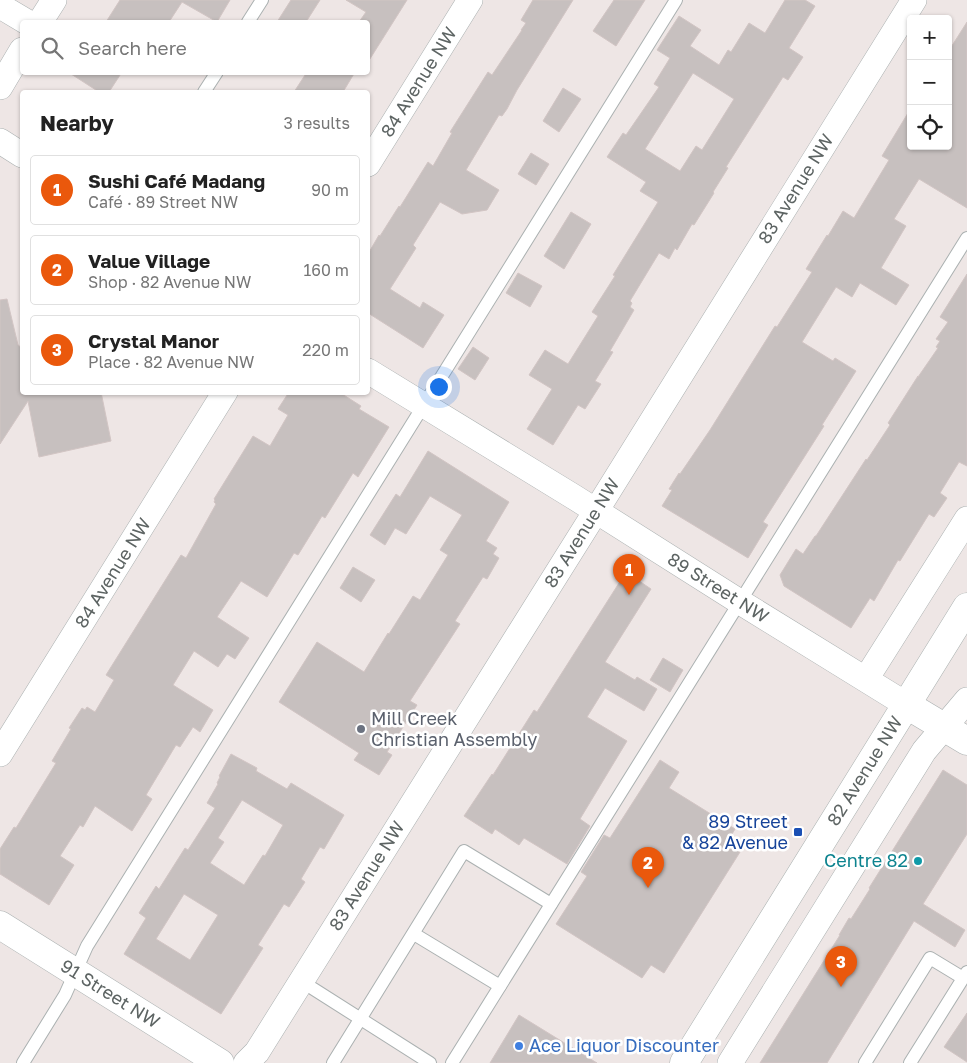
<!DOCTYPE html>
<html lang="en">
<head>
<meta charset="utf-8">
<style>
	:root { --surface:#fff; --page:#f2f2f2; --text:#222; --muted:#767676; --line:#e0e0e0; --accent:#ea580c }
	body { margin:0; font-family:"Golos Text",sans-serif; background:var(--page); color:var(--text) }
	.controls { position:absolute; right:15px; top:15px; display:grid; overflow:hidden; border-radius:5px; box-shadow:0 1px 4px #0004 }
	.controls button { width:45px; height:45px; display:grid; place-items:center; padding:0; border:0; border-bottom:1px solid var(--line); background:var(--surface); color:var(--text); font:25px sans-serif }
	.you { position:absolute; left:438px; top:386px; width:18px; height:18px; margin:-12px; border:4px solid #fff; border-radius:50%; background:#1a73e8; box-shadow:0 0 0 8px #1a73e833 }
	.badge { display:grid; place-items:center; width:32px; height:32px; border-radius:50%; background:var(--accent); color:#fff; font-size:16px; font-weight:700 }
	.pin { position:absolute; translate:-50% -41px; filter:drop-shadow(0 1px 2px #0008) }
	.pin::after { content:''; position:absolute; top:26px; width:18px; height:15px; background:inherit; clip-path:polygon(0 0,100% 0,50% 100%) }
	.list { margin:0; padding:0; list-style:none }
	h2 { display:flex; justify-content:space-between; align-items:center; height:65px; margin:0; padding:0 20px; font-size:21px }
	h2 small { font-size:16px; font-weight:400; color:var(--muted) }
	.list li { display:grid; grid-template-columns:32px 1fr auto; gap:15px; align-items:center; box-sizing:border-box; height:70px; margin:0 10px 10px; padding:0 10px; border:1px solid var(--line); border-radius:5px }
	.list b { display:block; font-size:19px; white-space:nowrap }
	.list p { margin:0; font-size:16px; white-space:nowrap; color:var(--muted) }
	.list em { font-size:16px; font-style:normal; color:var(--muted) }
	.icon { flex:none; width:28px; height:28px; fill:none; stroke:currentColor; stroke-width:2; stroke-linecap:round; stroke-linejoin:round }
	.map { position:relative; flex:none; width:967px; height:1063px; overflow:hidden }
	.search { position:absolute; background:var(--surface); box-shadow:0 1px 4px #0004; left:20px; top:20px; width:350px; height:55px; display:flex; align-items:center; gap:12px; box-sizing:border-box; padding:0 18px; border-radius:5px; color:var(--muted); font-size:19px }
	.panel { position:absolute; background:var(--surface); box-shadow:0 1px 4px #0004; left:20px; top:90px; width:350px; height:305px; border-radius:5px }
	.map>svg:first-child { display:block }
</style>
</head>
<body>
<div class="map">
<svg width="967" height="1063" viewBox="0 0 967 1063">
	<rect width="100%" height="100%" fill="#eee6e5"/>
	<g fill="#c7c0bf" stroke="#d2c5c4" fill-rule="evenodd">
		<path d="M 120,0 L 230,0 L 217,22 L 182,2 L 169,22 L 106,22 Z"/>
		<path d="M 291,0 L 320,0 L 306,22 L 277,22 Z"/>
		<path d="M 346,0 L 407,0 L 368,62 L 368,22 L 359,22 L 366,12 Z"/>
		<path d="M 533,0 L 573,0 L 517,90 L 507,109 L 502,116 L 499,115 L 466,170 L 499,190 L 487,210 L 462,214 L 440,202 L 413,245 L 416,248 L 390,289 L 420,308 L 423,302 L 444,315 L 423,348 L 368,313 L 368,254 L 379,235 L 380,236 L 399,206 L 400,207 L 428,162 L 433,166 L 452,133 L 450,132 L 488,72 L 492,75 L 522,30 L 521,30 L 526,23 L 521,20 Z"/>
		<path d="M 614,0 L 645,0 L 616,46 L 593,31 Z"/>
		<path d="M 785,0 L 805,0 L 815,6 L 789,48 L 803,57 L 788,80 L 783,77 L 726,167 L 728,168 L 713,192 L 714,193 L 694,225 L 692,224 L 677,250 L 675,248 L 669,259 L 659,253 L 630,301 L 632,303 L 630,307 L 634,310 L 610,351 L 613,352 L 595,381 L 601,384 L 585,409 L 578,405 L 553,445 L 527,429 L 552,389 L 529,375 L 545,350 L 568,364 L 598,316 L 592,312 L 615,276 L 613,275 L 658,202 L 640,191 L 646,182 L 607,157 L 623,133 L 626,135 L 659,87 L 654,84 L 670,58 L 657,50 L 679,16 L 701,30 L 690,46 L 719,65 L 728,50 L 731,52 L 749,23 L 765,33 ZM 693,73 L 734,99 L 702,150 L 696,146 L 680,171 L 645,149 Z"/>
		<path d="M 967,22 L 967,208 L 919,179 L 894,219 L 906,226 L 881,268 L 909,285 L 896,305 L 860,283 L 852,297 L 836,287 L 802,342 L 833,361 L 835,358 L 856,371 L 822,425 L 824,426 L 763,522 L 768,525 L 748,558 L 662,506 L 672,490 L 669,489 L 679,473 L 680,474 L 710,430 L 775,326 L 777,327 L 812,272 L 806,269 L 827,235 L 828,236 L 843,211 L 854,218 L 889,160 L 882,156 L 911,108 L 911,146 L 948,146 L 948,52 Z"/>
		<path d="M 68,72 L 122,72 L 109,92 L 99,92 Z"/>
		<path d="M 307,72 L 355,72 L 343,92 L 294,92 Z"/>
		<path d="M 563,88 L 581,99 L 559,132 L 543,121 Z"/>
		<path d="M 531,153 L 549,164 L 536,185 L 518,174 Z"/>
		<path d="M 571,212 L 591,224 L 564,269 L 544,256 Z"/>
		<path d="M 518,273 L 542,286 L 530,307 L 506,293 Z"/>
		<path d="M 967,274 L 967,466 L 959,462 L 940,493 L 947,498 L 934,517 L 929,514 L 900,561 L 898,560 L 874,601 L 870,598 L 851,628 L 784,586 L 780,575 L 796,549 L 803,554 L 815,536 L 816,536 L 866,459 L 867,460 L 890,425 L 888,423 L 918,376 L 918,377 L 938,348 L 936,347 L 940,341 L 936,339 L 948,322 L 940,317 Z"/>
		<path d="M 7,299 L 18,345 L 22,348 L 22,392 L 101,392 L 111,441 L 39,457 L 28,401 L 0,444 L 0,300 Z"/>
		<path d="M 473,347 L 489,358 L 475,380 L 458,369 Z"/>
		<path d="M 289,392 L 339,392 L 361,406 L 359,409 L 389,427 L 358,477 L 353,473 L 325,518 L 322,516 L 298,555 L 294,553 L 267,597 L 241,581 L 217,617 L 249,638 L 235,659 L 227,654 L 218,667 L 194,651 L 173,685 L 213,710 L 200,732 L 193,727 L 180,747 L 176,745 L 146,795 L 152,799 L 132,831 L 95,806 L 83,827 L 80,825 L 60,856 L 74,865 L 49,905 L 0,874 L 0,849 L 14,827 L 16,828 L 56,763 L 52,761 L 71,729 L 69,728 L 82,708 L 85,710 L 87,707 L 95,712 L 114,680 L 106,675 L 181,555 L 186,558 L 216,504 L 214,502 L 215,500 L 214,499 L 253,436 L 270,446 L 288,415 L 278,409 Z"/>
		<path d="M 428,451 L 509,502 L 486,541 L 497,548 L 493,554 L 499,558 L 487,579 L 483,577 L 455,621 L 460,624 L 410,701 L 417,705 L 387,752 L 392,755 L 379,775 L 354,760 L 359,753 L 279,702 L 317,642 L 364,672 L 388,633 L 389,634 L 413,596 L 420,600 L 448,555 L 440,550 L 462,515 L 430,496 L 406,534 L 395,528 L 385,545 L 370,535 L 396,494 L 400,497 Z"/>
		<path d="M 353,567 L 375,580 L 361,602 L 340,588 Z"/>
		<path d="M 626,572 L 651,589 L 605,662 L 635,680 L 637,677 L 657,689 L 644,711 L 605,688 L 587,717 L 627,741 L 580,819 L 590,826 L 567,864 L 524,838 L 519,845 L 495,829 L 492,834 L 464,816 L 492,774 L 493,775 L 534,710 L 537,712 Z"/>
		<path d="M 663,658 L 683,670 L 670,692 L 650,680 Z"/>
		<path d="M 231,754 L 257,768 L 256,771 L 287,789 L 291,783 L 344,815 L 324,849 L 320,847 L 301,879 L 305,882 L 289,907 L 284,904 L 258,945 L 263,948 L 221,1014 L 124,954 L 146,918 L 139,913 L 156,886 L 159,889 L 185,848 L 188,850 L 215,808 L 207,803 L 218,784 L 217,783 L 220,777 L 219,776 ZM 242,800 L 283,825 L 265,856 L 263,855 L 244,885 L 210,863 L 224,842 L 218,838 ZM 184,894 L 218,915 L 190,960 L 156,939 Z"/>
		<path d="M 660,760 L 679,772 L 669,788 L 735,829 L 726,844 L 740,852 L 664,973 L 651,965 L 642,978 L 556,924 L 587,876 L 581,872 L 604,835 L 610,838 Z"/>
		<path d="M 943,770 L 967,785 L 967,834 L 923,904 L 965,930 L 955,947 L 914,921 L 827,1063 L 760,1063 L 840,935 L 839,935 L 849,918 L 851,919 L 870,889 L 869,888 Z"/>
		<path d="M 967,1013 L 967,1062 L 944,1047 Z"/>
		<path d="M 519,1015 L 597,1063 L 490,1063 Z"/>
	</g>
	<g fill="none" stroke-linecap="round" stroke-linejoin="round">
		<g stroke="#abb1b1" stroke-width="14">
			<g id="service">
				<path d="M 248,22 L 262,0"/>
				<path d="M 204,92 L 217,72"/>
				<path d="M 414,934 L 500,986"/>
				<path d="M 301,981 L 430,1063"/>
				<path d="M 23,1063 L 65,995 L 87,946 L 676,0"/>
				<path d="M 333,1063 L 464,851 L 551,904"/>
				<path d="M 452,1063 L 967,238"/>
				<path d="M 865,1063 L 930,958 L 963,978"/>
				<path d="M 910,1063 L 967,972"/>
			</g>
		</g>
		<g stroke="#abb1b1" stroke-width="26">
			<g id="minor">
				<path d="M 0,6 L 27,22"/>
				<path d="M 40,22 L 54,0"/>
				<path d="M 0,87 L 22,50"/>
				<path d="M 0,141 L 22,155"/>
				<path d="M 368,164 L 470,0"/>
				<path d="M 368,371 L 574,497 L 740,602 L 907,705"/>
				<path d="M 866,679 L 967,519"/>
				<path d="M 0,754 L 225,392"/>
				<path d="M 246,1063 L 257,1052 L 596,511 L 914,0"/>
				<path d="M 730,1063 L 924,751 L 967,700"/>
			</g>
		</g>
		<g stroke="#abb1b1" stroke-width="29">
			<g id="tertiary">
				<path d="M 907,705 L 967,741"/>
				<path d="M 0,925 L 220,1063"/>
			</g>
		</g>
		<g stroke="#abb2b1" stroke-width="29">
			<path id="secondary" d="M 684,1063 L 967,607"/>
		</g>
		<use href="#service" stroke="#fff" stroke-width="12"/>
		<use href="#minor" stroke="#fff" stroke-width="25"/>
		<use href="#tertiary" stroke="#fff" stroke-width="28"/>
		<use href="#secondary" stroke="#fff" stroke-width="28"/>
	</g>
	<circle fill="#6b7280" stroke="#fff" stroke-width="2" cx="361" cy="729" r="5"/>
	<rect fill="#1a4fb4" stroke="#fff" stroke-width="2" x="793" y="827" width="10" height="10" rx="2.5"/>
	<circle fill="#0f9aa8" stroke="#fff" stroke-width="2" cx="918" cy="861" r="5"/>
	<circle fill="#3f7fe0" stroke="#fff" stroke-width="2" cx="519" cy="1046" r="5"/>
	<g text-anchor="middle" stroke-width="5" stroke-linejoin="round" paint-order="stroke">
		<g font-size="18" fill="#5d6463" stroke="#fff">
			<text transform="translate(419 82) rotate(-58)" y="6">84 Avenue NW</text>
			<text transform="translate(796 189) rotate(-58)" y="6">83 Avenue NW</text>
			<text transform="translate(582 533) rotate(-58)" y="6">83 Avenue NW</text>
			<text transform="translate(113 573) rotate(-58)" y="6">84 Avenue NW</text>
			<text transform="translate(718 588) rotate(32)" y="6">89 Street NW</text>
			<text transform="translate(865 771) rotate(-58)" y="6">82 Avenue NW</text>
			<text transform="translate(367 876) rotate(-58)" y="6">83 Avenue NW</text>
			<text transform="translate(110 994) rotate(32)" y="6">91 Street NW</text>
		</g>
		<g font-size="18" fill="#5b616d" stroke="#fff" text-anchor="start">
			<text x="371" y="725">Mill Creek<tspan x="371" dy="21">Christian Assembly</tspan></text>
		</g>
		<g font-size="18" fill="#164399" stroke="#fff" text-anchor="end">
			<text x="788" y="828">89 Street<tspan x="788" dy="21">&amp; 82 Avenue</tspan></text>
		</g>
		<g font-size="18" fill="#0d838f" stroke="#fff" text-anchor="end">
			<text x="908" y="867">Centre 82</text>
		</g>
		<g font-size="18" fill="#366cbe" stroke="#fff" text-anchor="start">
			<text x="529" y="1052">Ace Liquor Discounter</text>
		</g>
	</g>
</svg>
<div class="controls">
<button>+</button>
<button>−</button>
<button><svg class="icon" aria-label="locate" viewBox="0 0 24 24"><circle cx="12" cy="12" r="6"/><path d="M12 2v4M12 18v4M2 12h4M18 12h4"/></svg></button>
</div>
<div class="you"></div>
<div class="pin badge" style="left:629px;top:595px">1</div>
<div class="pin badge" style="left:648px;top:888px">2</div>
<div class="pin badge" style="left:841px;top:987px">3</div>
<div class="search"><svg class="icon" aria-label="search" viewBox="0 0 24 24"><circle cx="10" cy="10" r="6"/><path d="M15 15l6 6"/></svg>Search here</div>
<section class="panel">
<h2>Nearby<small>3 results</small></h2>
<ul class="list">
<li><span class="badge">1</span><div><b>Sushi Café Madang</b><p>Café · 89 Street NW</p></div><em>90 m</em></li>
<li><span class="badge">2</span><div><b>Value Village</b><p>Shop · 82 Avenue NW</p></div><em>160 m</em></li>
<li><span class="badge">3</span><div><b>Crystal Manor</b><p>Place · 82 Avenue NW</p></div><em>220 m</em></li>
</ul>
</section>
</div>
</body>
</html>
